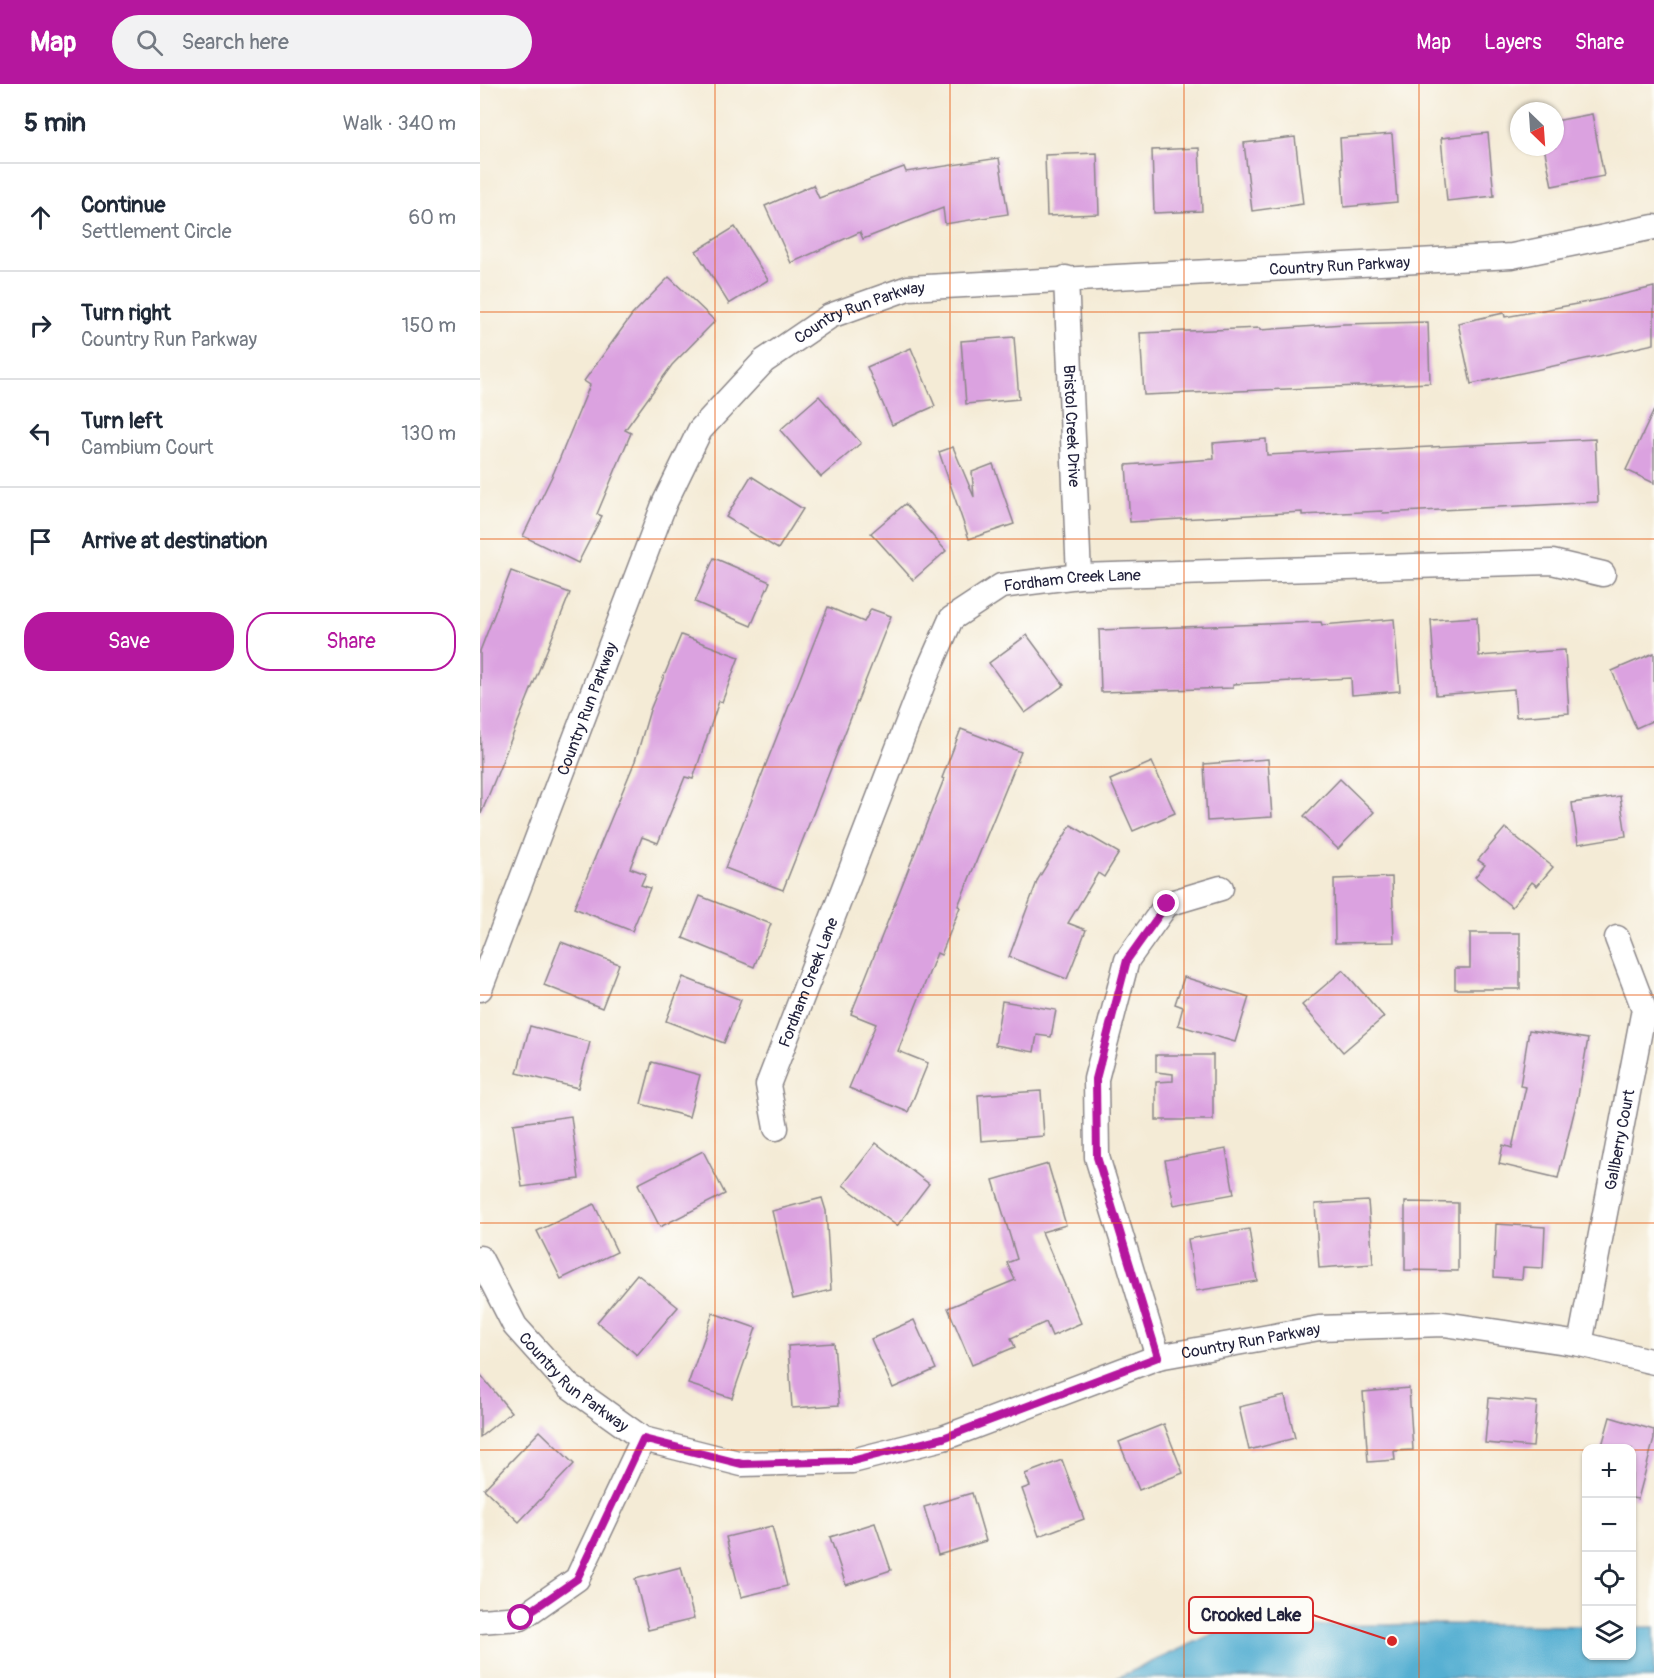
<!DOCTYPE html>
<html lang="en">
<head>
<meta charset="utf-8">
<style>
	:root { --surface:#fff; --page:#f2f2f3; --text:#1f2937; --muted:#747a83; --line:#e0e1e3; --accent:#b5179e }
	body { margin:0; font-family:Pangolin,sans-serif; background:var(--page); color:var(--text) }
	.controls { position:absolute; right:18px; bottom:18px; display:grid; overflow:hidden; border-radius:12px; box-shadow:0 2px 4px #0004 }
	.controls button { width:54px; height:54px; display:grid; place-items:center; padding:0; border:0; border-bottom:2px solid var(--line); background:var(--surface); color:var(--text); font:30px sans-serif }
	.compass { position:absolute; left:1030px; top:18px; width:54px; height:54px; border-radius:50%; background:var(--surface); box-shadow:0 2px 4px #0004; rotate:155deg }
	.stop { position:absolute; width:18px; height:18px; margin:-14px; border:4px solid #b5179e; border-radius:50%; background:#fff }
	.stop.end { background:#b5179e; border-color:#fff; box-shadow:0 2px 6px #0008 }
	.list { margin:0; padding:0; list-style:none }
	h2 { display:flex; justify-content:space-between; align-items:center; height:78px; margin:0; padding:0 24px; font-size:26px }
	h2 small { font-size:20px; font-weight:400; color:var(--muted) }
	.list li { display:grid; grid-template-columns:39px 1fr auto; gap:18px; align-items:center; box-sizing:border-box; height:108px; padding:0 24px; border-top:2px solid var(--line) }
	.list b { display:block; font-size:22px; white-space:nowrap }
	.list p { margin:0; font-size:20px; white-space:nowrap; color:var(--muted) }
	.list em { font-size:20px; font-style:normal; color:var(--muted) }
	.actions { display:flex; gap:12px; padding:18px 24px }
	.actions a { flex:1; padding:14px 0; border:2px solid var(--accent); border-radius:24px; text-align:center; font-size:21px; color:var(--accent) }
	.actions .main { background:var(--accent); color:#fff }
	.icon { flex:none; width:33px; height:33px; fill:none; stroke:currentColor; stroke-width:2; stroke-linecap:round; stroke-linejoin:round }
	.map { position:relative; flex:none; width:1174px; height:1594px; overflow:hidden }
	header { display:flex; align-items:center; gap:36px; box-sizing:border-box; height:84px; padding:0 30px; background:var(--accent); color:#fff }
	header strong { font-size:28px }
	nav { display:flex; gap:33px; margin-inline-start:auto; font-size:21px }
	.search { width:420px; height:54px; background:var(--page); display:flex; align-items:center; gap:15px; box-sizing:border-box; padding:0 21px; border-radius:33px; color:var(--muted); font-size:22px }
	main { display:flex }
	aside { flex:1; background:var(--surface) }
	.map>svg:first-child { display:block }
</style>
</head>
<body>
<header>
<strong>Map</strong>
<div class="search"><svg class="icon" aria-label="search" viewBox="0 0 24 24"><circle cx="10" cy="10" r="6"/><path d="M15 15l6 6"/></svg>Search here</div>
<nav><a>Map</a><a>Layers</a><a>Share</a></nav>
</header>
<main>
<aside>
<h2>5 min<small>Walk · 340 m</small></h2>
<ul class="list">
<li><svg class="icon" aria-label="ahead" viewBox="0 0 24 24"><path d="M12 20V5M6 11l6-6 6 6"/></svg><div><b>Continue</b><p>Settlement Circle</p></div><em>60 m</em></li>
<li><svg class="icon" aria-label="right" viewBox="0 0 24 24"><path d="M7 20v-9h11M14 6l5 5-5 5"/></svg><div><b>Turn right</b><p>Country Run Parkway</p></div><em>150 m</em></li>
<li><svg class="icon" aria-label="left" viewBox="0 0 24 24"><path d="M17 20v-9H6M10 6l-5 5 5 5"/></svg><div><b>Turn left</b><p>Cambium Court</p></div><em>130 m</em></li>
<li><svg class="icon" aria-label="arrive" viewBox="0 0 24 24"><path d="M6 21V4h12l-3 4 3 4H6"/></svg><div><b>Arrive at destination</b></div></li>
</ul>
<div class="actions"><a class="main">Save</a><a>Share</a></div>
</aside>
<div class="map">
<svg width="1174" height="1594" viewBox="0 0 1174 1594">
	<rect width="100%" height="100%" fill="#fdfcf7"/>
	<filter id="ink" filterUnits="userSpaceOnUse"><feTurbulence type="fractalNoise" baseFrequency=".0167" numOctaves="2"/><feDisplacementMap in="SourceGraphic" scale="12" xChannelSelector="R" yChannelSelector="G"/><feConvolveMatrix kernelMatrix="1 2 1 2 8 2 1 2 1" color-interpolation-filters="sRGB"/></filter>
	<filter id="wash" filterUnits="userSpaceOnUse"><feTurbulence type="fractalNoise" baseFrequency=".008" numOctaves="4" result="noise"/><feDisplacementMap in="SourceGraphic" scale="24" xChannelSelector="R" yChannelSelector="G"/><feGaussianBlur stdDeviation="1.35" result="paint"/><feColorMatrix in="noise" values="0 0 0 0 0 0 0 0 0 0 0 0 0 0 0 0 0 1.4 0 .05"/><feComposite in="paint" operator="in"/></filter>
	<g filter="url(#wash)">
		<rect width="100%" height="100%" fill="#f4ebd6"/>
		<path fill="#55afd2" stroke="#3c6886" stroke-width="1.5" d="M 962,1540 L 1106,1542 L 1106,1572 L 1152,1572 L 1152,1543 L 1174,1543 L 1174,1594 L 637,1594 L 748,1543 Z"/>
		<g id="blocks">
			<g fill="#dba2e0">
				<path d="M 1112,30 L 1124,92 L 1072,102 L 1064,63 L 1075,63 L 1075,37 Z"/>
				<path d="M 1008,49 L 1014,112 L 967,117 L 961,54 Z"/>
				<path d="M 912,50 L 917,118 L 864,123 L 860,54 Z"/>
				<path d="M 815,53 L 823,120 L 772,127 L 764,59 Z"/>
				<path d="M 719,64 L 722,127 L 674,129 L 672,66 Z"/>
				<path d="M 617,69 L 619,130 L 567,132 L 565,71 Z"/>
				<path d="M 519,74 L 528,130 L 465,140 L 463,124 L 383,155 L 380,148 L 311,179 L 285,122 L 333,101 L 339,114 L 424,83 L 426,88 Z"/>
				<path d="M 255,143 L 288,196 L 249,220 L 216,167 Z"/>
				<path d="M 189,193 L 235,237 L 192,281 L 145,346 L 151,349 L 117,430 L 122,432 L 98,479 L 43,452 L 74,388 L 110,301 L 104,297 L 152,231 Z"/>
				<path d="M 1174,203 L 1174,260 L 991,300 L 978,239 L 1024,229 L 1025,233 L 1119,216 Z"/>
				<path d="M 948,238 L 950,299 L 664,311 L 660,249 L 780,244 L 780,246 L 864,240 Z"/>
				<path d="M 534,253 L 539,315 L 486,320 L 481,257 Z"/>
				<path d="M 431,264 L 455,322 L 412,341 L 387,283 Z"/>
				<path d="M 339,312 L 381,359 L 341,393 L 300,346 Z"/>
				<path d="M 1174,326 L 1174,399 L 1146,386 Z"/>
				<path d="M 786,355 L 787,371 L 1115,355 L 1118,418 L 903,429 L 902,427 L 822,431 L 822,428 L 650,438 L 646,381 L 734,375 L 733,359 Z"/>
				<path d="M 473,363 L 494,413 L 492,388 L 513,380 L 534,440 L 489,455 L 459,368 Z"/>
				<path d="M 271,392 L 323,425 L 298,465 L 246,433 Z"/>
				<path d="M 425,420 L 466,467 L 433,496 L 391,449 Z"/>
				<path d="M 234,474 L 290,498 L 271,542 L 215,518 Z"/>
				<path d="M 31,487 L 90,509 L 1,730 L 0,567 Z"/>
				<path d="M 348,523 L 384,538 L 391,525 L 411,532 L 303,806 L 245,784 Z"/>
				<path d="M 997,533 L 999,572 L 1085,566 L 1089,629 L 1036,633 L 1034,605 L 956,611 L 951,536 Z"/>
				<path d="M 914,535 L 920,607 L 872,611 L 871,594 L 753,600 L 753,604 L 621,608 L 619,546 L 841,538 L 842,541 Z"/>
				<path d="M 201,551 L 259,573 L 242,618 L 239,617 L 213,695 L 205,693 L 178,759 L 162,753 L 150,784 L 166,790 L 161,801 L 170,804 L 152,847 L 94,824 L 155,677 L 170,626 Z"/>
				<path d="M 547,551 L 584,601 L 545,629 L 509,579 Z"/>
				<path d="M 1174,569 L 1174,636 L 1156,644 L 1132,587 Z"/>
				<path d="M 481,645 L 541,668 L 478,822 L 480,823 L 461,871 L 457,869 L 418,967 L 448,979 L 428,1028 L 369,1004 L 396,940 L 371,930 L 464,695 L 462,694 Z"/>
				<path d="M 788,675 L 792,733 L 727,737 L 724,680 Z"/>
				<path d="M 672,678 L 695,729 L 653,747 L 630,696 Z"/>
				<path d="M 860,695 L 894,728 L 858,765 L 824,732 Z"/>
				<path d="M 1140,712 L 1146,752 L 1098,760 L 1092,719 Z"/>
				<path d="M 591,741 L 639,769 L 624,793 L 618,789 L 588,839 L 606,846 L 587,895 L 529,873 L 558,795 Z"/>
				<path d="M 1025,744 L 1073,783 L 1057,802 L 1052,798 L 1032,823 L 995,793 L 1005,781 L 998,776 Z"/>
				<path d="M 912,793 L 914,858 L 855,859 L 854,795 Z"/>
				<path d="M 220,812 L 291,840 L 274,883 L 203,854 Z"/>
				<path d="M 990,849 L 1040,849 L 1040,905 L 975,905 L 975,884 L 990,884 Z"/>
				<path d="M 81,858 L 139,880 L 122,924 L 64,901 Z"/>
				<path d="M 863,886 L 904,933 L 863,968 L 822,921 Z"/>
				<path d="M 203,893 L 261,916 L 244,959 L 186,937 Z"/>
				<path d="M 704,893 L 769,913 L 755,958 L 698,941 L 703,923 L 695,920 Z"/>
				<path d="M 522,917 L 576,926 L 571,953 L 557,951 L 554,968 L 515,961 Z"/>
				<path d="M 50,942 L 110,958 L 98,1004 L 37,989 Z"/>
				<path d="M 1049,946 L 1108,955 L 1098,1012 L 1078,1094 L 1019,1080 L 1023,1061 L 1032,1064 L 1046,1003 L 1040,1002 Z"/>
				<path d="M 676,971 L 733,971 L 733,1036 L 676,1036 L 676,998 L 693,997 L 693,990 L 676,988 Z"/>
				<path d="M 172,978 L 220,991 L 209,1033 L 161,1020 Z"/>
				<path d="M 561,1007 L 564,1052 L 501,1057 L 498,1011 Z"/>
				<path d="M 91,1032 L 99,1095 L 42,1103 L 33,1040 Z"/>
				<path d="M 396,1059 L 449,1100 L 417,1142 L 363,1101 Z"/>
				<path d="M 746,1065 L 754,1110 L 694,1121 L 685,1076 Z"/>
				<path d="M 223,1067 L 245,1110 L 180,1143 L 158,1100 Z"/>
				<path d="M 568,1080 L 586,1141 L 562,1148 L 601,1239 L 572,1252 L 566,1238 L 531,1254 L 535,1263 L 492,1281 L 468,1224 L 535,1196 L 527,1179 L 537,1175 L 513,1096 Z"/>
				<path d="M 342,1114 L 346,1127 L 351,1206 L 313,1215 L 292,1127 Z"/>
				<path d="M 888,1117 L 893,1180 L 839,1184 L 835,1120 Z"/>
				<path d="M 925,1118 L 978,1119 L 978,1187 L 925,1186 Z"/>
				<path d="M 114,1120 L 137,1168 L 81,1195 L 57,1147 Z"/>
				<path d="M 1016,1140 L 1065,1143 L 1063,1184 L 1043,1183 L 1042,1195 L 1014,1193 Z"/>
				<path d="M 769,1145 L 777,1197 L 716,1207 L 708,1155 Z"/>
				<path d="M 157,1190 L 198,1223 L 157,1271 L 117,1238 Z"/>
				<path d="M 233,1229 L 276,1244 L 252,1314 L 208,1300 Z"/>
				<path d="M 434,1236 L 456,1285 L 413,1304 L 391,1255 Z"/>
				<path d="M 354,1259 L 359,1321 L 312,1324 L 308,1262 Z"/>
				<path d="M 0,1290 L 31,1328 L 0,1353 Z"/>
				<path d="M 929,1304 L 933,1366 L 914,1367 L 915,1376 L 888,1378 L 883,1308 Z"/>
				<path d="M 805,1312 L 815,1354 L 769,1366 L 759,1323 Z"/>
				<path d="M 1009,1314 L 1057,1318 L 1053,1363 L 1005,1359 Z"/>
				<path d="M 1130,1333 L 1174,1346 L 1174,1355 L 1158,1415 L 1152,1414 L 1152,1365 L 1121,1365 Z"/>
				<path d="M 684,1340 L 703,1389 L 659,1406 L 639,1358 Z"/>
				<path d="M 60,1347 L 94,1380 L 39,1438 L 4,1405 Z"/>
				<path d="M 582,1376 L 604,1435 L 559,1452 L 542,1405 L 550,1402 L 545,1390 Z"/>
				<path d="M 492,1409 L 506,1457 L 458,1471 L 444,1423 Z"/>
				<path d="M 395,1439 L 411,1486 L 366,1501 L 350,1453 Z"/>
				<path d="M 292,1442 L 307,1502 L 261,1513 L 246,1453 Z"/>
				<path d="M 201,1483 L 214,1535 L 168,1546 L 155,1495 Z"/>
			</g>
		</g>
	</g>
	<g filter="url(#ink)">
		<use href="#blocks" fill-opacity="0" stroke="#8b8688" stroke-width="1.5"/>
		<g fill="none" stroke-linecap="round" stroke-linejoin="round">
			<g stroke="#8b8688" stroke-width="27">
				<g id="minor">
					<path id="s1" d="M 586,194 L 599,492"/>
					<path id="s2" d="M 0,905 L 185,418 L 220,346 L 284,277 L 350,232 L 428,204 L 1032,172 L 1174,143"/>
					<path id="s3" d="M 296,1044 L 288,1001 L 445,594 L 471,535 L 521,502 L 599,492 L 1072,478 L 1123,490"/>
					<path id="s4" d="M 0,1174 L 35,1242 L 89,1302 L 163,1355 L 262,1380 L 372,1377 L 463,1354 L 678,1273 L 839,1244 L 964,1240 L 1100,1260 L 1174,1278"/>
					<path id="s5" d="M 1100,1260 L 1164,925 L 1137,854"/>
					<path d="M 678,1273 L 617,1073 L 616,995 L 647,876 L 687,820 L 741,804"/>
					<path d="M 0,1537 L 41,1534 L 97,1495 L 163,1355"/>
				</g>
			</g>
			<use href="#minor" stroke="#fff" stroke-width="24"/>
		</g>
	</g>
	<g fill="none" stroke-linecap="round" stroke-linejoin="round" filter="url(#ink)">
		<path stroke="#b5179e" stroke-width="8" d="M 41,1534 L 97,1495 L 163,1355 L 262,1380 L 372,1377 L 463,1354 L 678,1273 L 617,1073 L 616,995 L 647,876 L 687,820"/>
	</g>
	<path fill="none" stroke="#e8590c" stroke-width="1.5" stroke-opacity="0.55" d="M 235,0 L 235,1594M 470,0 L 470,1594M 704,0 L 704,1594M 939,0 L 939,1594M 0,228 L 1174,228M 0,455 L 1174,455M 0,683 L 1174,683M 0,911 L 1174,911M 0,1139 L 1174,1139M 0,1366 L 1106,1366M 1152,1366 L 1174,1366"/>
	<g text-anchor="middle" stroke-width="6" stroke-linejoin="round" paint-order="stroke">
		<g font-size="16" fill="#22223b" stroke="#fdfcf7">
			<text dy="6" stroke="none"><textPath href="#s2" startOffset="1290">Country Run Parkway</textPath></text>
			<text dy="6" stroke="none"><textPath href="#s2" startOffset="804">Country Run Parkway</textPath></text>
			<text dy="6" stroke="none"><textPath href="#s1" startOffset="148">Bristol Creek Drive</textPath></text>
			<text dy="6" stroke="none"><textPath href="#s3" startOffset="676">Fordham Creek Lane</textPath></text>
			<text dy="6" stroke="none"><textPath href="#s2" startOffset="300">Country Run Parkway</textPath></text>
			<text dy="6" stroke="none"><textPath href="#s3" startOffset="154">Fordham Creek Lane</textPath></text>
			<text dy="6" stroke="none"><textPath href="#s5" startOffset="208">Gallberry Court</textPath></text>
			<text dy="6" stroke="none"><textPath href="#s4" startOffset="878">Country Run Parkway</textPath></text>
			<text dy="6" stroke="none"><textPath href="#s4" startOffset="158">Country Run Parkway</textPath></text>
		</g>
	</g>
	<path fill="none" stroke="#d62828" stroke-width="2" d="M912 1557L833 1531"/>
	<circle fill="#d62828" stroke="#fdfcf7" stroke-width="2" cx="912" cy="1557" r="6"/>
	<rect fill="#fdfcf7" stroke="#d62828" stroke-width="2" x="709" y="1513" width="124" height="36" rx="6"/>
	<g font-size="18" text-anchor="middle" font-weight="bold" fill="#22223b">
		<text x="771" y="1537">Crooked Lake</text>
	</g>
</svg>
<div class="controls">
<button>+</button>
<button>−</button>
<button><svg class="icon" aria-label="locate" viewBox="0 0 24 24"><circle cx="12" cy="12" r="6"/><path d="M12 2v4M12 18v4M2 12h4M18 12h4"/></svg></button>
<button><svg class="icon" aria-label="layers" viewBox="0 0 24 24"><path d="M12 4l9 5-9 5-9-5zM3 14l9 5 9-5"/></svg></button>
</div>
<svg class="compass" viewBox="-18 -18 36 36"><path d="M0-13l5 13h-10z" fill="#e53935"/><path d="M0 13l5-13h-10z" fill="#747a83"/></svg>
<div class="stop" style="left:41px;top:1534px"></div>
<div class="stop end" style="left:687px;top:820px"></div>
</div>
</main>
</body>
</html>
